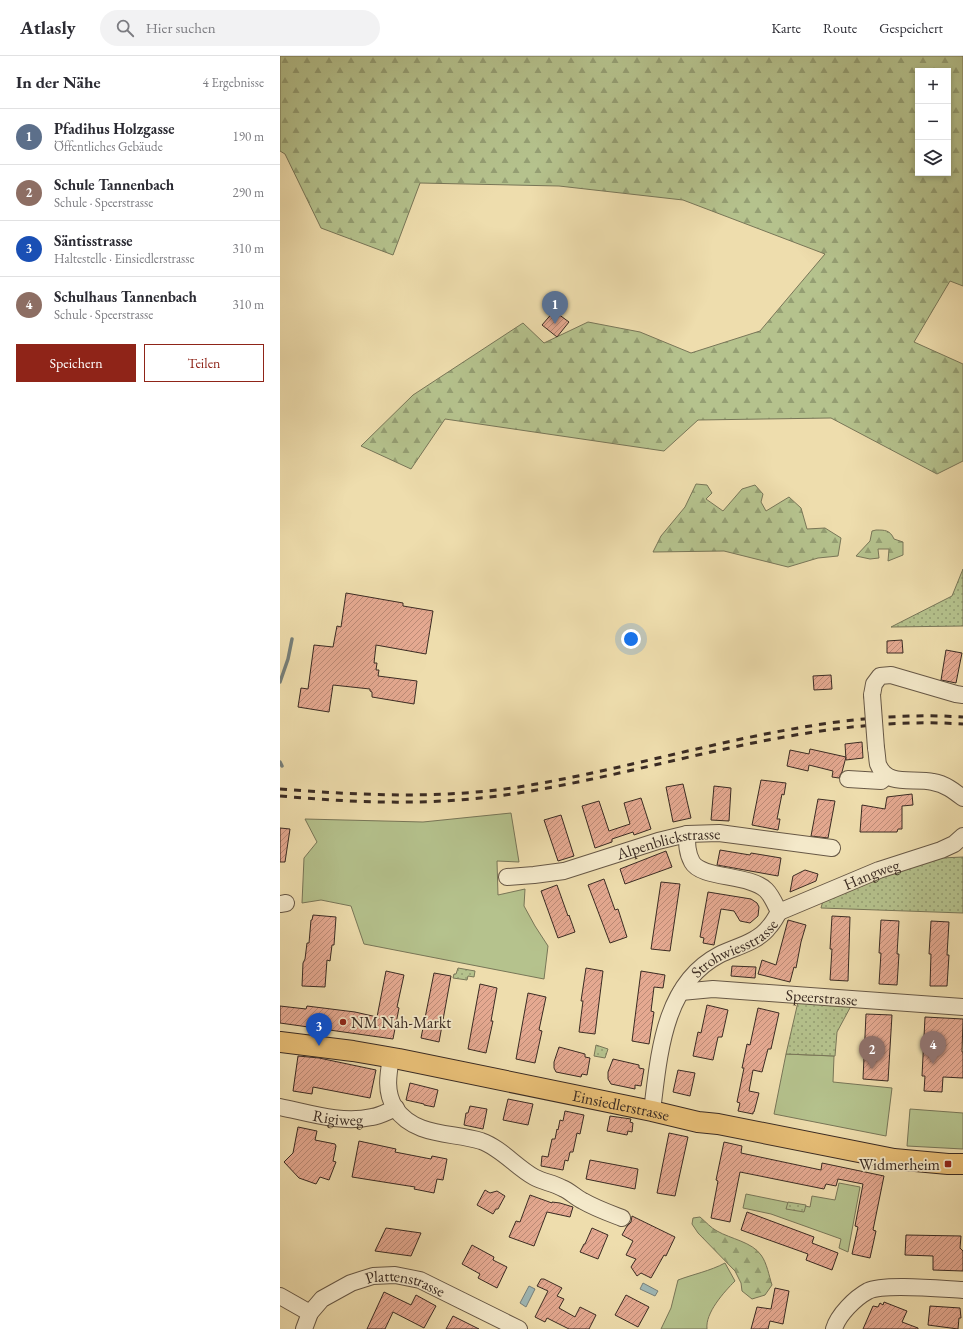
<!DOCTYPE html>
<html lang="de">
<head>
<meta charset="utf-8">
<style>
	:root { --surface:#fff; --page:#f2f2f3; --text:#2b2b33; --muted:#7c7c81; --line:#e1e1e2; --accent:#8f2418 }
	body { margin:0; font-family:"EB Garamond",serif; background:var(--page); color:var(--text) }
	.controls { position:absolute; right:12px; top:12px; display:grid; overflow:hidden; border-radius:0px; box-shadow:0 2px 6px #0003 }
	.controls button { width:36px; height:36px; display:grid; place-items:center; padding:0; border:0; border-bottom:1px solid var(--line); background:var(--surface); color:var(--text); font:20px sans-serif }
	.you { position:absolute; left:351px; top:583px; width:14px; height:14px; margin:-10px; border:3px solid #fff; border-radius:50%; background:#1a73e8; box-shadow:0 0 0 6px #1a73e833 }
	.badge { display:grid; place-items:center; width:26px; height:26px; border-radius:50%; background:var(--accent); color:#fff; font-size:13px; font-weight:700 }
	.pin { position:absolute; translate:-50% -33px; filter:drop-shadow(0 1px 2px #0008) }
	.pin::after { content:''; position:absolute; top:21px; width:14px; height:12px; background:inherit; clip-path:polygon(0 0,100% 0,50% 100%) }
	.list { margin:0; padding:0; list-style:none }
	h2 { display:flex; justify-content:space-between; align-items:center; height:52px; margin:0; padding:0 16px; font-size:17px }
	h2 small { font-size:13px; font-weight:400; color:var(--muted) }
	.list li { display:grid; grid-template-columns:26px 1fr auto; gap:12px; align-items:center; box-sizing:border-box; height:56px; padding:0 16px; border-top:1px solid var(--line) }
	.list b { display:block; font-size:15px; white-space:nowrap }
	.list p { margin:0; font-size:13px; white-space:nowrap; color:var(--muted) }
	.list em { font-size:13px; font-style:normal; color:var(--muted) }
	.actions { display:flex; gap:8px; padding:12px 16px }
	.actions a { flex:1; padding:9px 0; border:1px solid var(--accent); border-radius:0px; text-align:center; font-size:14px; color:var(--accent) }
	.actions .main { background:var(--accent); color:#fff }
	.icon { flex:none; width:22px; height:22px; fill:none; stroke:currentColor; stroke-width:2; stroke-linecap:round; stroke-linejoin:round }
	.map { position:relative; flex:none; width:683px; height:1273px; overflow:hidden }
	header { display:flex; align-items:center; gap:24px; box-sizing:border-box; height:56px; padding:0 20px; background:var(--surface); border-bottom:1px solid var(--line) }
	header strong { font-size:19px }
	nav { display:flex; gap:22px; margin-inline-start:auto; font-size:14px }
	.search { width:280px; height:36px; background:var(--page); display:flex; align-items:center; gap:10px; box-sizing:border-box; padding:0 14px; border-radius:22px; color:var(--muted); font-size:15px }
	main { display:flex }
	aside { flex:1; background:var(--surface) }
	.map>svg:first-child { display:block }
</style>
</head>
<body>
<header>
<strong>Atlasly</strong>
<div class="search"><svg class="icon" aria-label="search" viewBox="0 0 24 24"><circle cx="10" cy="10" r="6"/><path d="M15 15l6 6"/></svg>Hier suchen</div>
<nav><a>Karte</a><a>Route</a><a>Gespeichert</a></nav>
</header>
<main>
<aside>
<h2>In der Nähe<small>4 Ergebnisse</small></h2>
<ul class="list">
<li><span class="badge" style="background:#5c6f8a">1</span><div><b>Pfadihus Holzgasse</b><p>Öffentliches Gebäude</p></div><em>190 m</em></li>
<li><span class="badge" style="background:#8d6e63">2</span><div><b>Schule Tannenbach</b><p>Schule · Speerstrasse</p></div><em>290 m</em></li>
<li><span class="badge" style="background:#1a4fb4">3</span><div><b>Säntisstrasse</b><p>Haltestelle · Einsiedlerstrasse</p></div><em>310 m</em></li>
<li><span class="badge" style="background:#8d6e63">4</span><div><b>Schulhaus Tannenbach</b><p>Schule · Speerstrasse</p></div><em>310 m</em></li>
</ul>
<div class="actions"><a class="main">Speichern</a><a>Teilen</a></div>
</aside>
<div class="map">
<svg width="683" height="1273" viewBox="0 0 683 1273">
	<defs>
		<pattern id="forest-firs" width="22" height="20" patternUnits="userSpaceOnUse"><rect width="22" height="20" fill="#b5c28d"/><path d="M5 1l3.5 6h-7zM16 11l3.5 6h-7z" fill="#949e73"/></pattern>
		<pattern id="park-dots" width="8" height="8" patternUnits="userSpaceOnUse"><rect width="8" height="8" fill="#b5c28d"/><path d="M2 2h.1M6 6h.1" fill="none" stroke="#949e73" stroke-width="1.8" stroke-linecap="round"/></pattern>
		<pattern id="building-hatch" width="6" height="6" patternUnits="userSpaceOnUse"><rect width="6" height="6" fill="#e5a991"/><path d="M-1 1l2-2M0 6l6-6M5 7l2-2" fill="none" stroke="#bb8a76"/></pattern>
	</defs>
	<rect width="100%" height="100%" fill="#eeddad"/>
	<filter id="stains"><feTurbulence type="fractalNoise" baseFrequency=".005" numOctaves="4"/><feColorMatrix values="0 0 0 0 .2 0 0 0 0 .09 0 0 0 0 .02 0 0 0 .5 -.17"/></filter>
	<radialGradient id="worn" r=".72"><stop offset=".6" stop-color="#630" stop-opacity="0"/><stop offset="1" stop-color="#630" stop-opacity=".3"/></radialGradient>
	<g fill="#b5c28d" stroke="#787658">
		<path d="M 231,757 L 239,806 L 217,805 L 218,839 L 245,833 L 244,850 L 255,870 L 268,890 L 264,923 L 84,888 L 71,850 L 41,844 L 22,847 L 24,802 L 37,786 L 25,763 L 143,766 Z"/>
		<path d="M 506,998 L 554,1000 L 553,1026 L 612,1032 L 606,1080 L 494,1058 Z"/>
		<path d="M 630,1053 L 683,1057 L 683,1093 L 627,1090 Z"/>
		<path d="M 559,1127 L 580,1131 L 568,1196 L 559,1192 L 561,1183 L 491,1158 L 463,1152 L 466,1138 L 530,1151 L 532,1140 L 555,1144 Z"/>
		<path d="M 445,1207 L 455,1225 C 444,1236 425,1257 427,1273 L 381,1273 L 391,1252 L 398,1224 C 414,1218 430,1215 445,1207 Z"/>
	</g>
	<g fill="url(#forest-firs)" stroke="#787658" fill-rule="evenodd">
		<path d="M 0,0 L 683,0 L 683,230 L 670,225 L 634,286 L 683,308 L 683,405 L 657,418 L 551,362 L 418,364 L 384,395 L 165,363 L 131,413 L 81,390 L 133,339 L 243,267 L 264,287 L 308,266 L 360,276 L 411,297 L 480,275 L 545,198 L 403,144 L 279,130 L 140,127 L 113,199 L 41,172 L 5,98 L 0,95 ZM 638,15 L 668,15 L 668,117 L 638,117 Z"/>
		<path d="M 416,428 L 427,429 L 432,437 L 426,443 L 443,455 L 462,433 L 475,429 L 483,438 L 481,446 L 486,455 L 509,441 L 521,452 L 527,473 L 545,472 L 561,482 L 558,500 L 538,502 L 508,511 L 444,495 L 373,496 L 381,480 L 405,451 Z"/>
		<path d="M 596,474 C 605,474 610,474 614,483 L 623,486 L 623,499 L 608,505 L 609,493 L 598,493 L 599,502 L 590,503 L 576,500 L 590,485 L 592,475 Z"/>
		<path d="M 420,1161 C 426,1166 431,1172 437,1175 C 451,1183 472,1186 481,1199 C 487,1207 489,1220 492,1229 L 485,1239 L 472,1243 L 462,1235 L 461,1227 L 455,1215 L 418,1177 L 412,1168 L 413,1162 Z"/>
	</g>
	<g fill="url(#park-dots)" stroke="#787658">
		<path d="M 683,513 L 683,570 L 611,571 L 672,540 Z"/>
		<path d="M 683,801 L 683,857 L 541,852 L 544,841 L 597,820 L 661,802 Z"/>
		<path d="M 178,912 L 195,915 L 194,921 L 188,920 L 187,924 L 173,922 L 174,918 L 176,918 Z"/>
		<path d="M 518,946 L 571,950 L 557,976 L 555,1000 L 506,998 Z"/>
		<path d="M 316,989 L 328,993 L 325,1002 L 314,1000 Z"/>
		<path d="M 508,1146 L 526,1149 L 524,1156 L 506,1153 Z"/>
	</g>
	<g fill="#9fb8b6" stroke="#77807b">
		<path d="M 363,1227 L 378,1235 L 375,1240 L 360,1233 Z"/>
		<path d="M 249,1230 L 255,1233 L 246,1251 L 240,1247 Z"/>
	</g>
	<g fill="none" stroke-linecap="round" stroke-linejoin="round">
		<g stroke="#77807b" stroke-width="3.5">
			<path d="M 0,626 L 8,603 L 12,583"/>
			<path d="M 0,706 L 2,710"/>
		</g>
	</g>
	<g fill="url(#building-hatch)" stroke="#3a2b23">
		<path d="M 274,255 L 289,266 L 277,281 L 262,269 Z"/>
		<path d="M 66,537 L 123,547 L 123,550 L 153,555 L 146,598 L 96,589 L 94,607 L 97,607 L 96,614 L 99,614 L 98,620 L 137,625 L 134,648 L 92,641 L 92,636 L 90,635 L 90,633 L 53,629 L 49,656 L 18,651 L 21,632 L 28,633 L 34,589 L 53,591 L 57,570 L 61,571 Z"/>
		<path d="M 622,584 L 623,597 L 607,597 L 607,585 Z"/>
		<path d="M 666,594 L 682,597 L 676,627 L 661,624 Z"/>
		<path d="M 551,619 L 552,633 L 534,634 L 533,620 Z"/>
		<path d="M 582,686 L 583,702 L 566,704 L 565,688 Z"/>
		<path d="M 530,693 L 566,701 L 562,716 L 559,722 L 552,721 L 553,715 L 529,709 L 528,715 L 507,710 L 510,694 L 529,698 Z"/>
		<path d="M 481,724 L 506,727 L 504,739 L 502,738 L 497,763 L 500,763 L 498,774 L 472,769 Z"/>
		<path d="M 403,728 L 411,762 L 393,766 L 386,731 Z"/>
		<path d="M 434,730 L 451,732 L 449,765 L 431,764 Z"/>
		<path d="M 632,738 L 633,749 L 622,750 L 622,773 L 618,773 L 617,776 L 580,776 L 582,749 L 605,753 L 607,741 Z"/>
		<path d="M 361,742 L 371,773 L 354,779 L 353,776 L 332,783 L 332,786 L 315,792 L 302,750 L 319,745 L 329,775 L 350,768 L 344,747 Z"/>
		<path d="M 538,743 L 555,745 L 548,782 L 531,780 Z"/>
		<path d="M 281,759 L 294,800 L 278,805 L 264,764 Z"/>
		<path d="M 0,772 L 10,773 L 5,806 L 0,806 Z"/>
		<path d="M 440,794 L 470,799 L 471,797 L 501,802 L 498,820 L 437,809 Z"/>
		<path d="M 386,795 L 392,811 L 345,828 L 340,813 Z"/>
		<path d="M 525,814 L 538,818 L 536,825 L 510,836 L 513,820 Z"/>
		<path d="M 324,823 L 335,854 L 338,853 L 347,881 L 330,887 L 308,829 Z"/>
		<path d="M 381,826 L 400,828 L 390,895 L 371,893 Z"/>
		<path d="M 277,829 L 288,860 L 289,859 L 295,876 L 278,882 L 261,835 Z"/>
		<path d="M 428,836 L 471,843 L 477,847 L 479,851 L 478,860 L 470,867 L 460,865 L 454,855 L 441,853 L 434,889 L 423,887 L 424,882 L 420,881 Z"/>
		<path d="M 33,859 L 56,861 L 54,889 L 52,889 L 50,905 L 47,904 L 45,931 L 22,930 L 23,907 L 25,903 L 27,887 L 29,887 L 31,864 L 32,864 Z"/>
		<path d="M 552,860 L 570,861 L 568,925 L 550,924 L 552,893 L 550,893 Z"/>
		<path d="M 508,864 L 526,869 L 521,886 L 516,912 L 514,911 L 510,926 L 478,918 L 482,904 L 496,909 Z"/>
		<path d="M 601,864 L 619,865 L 617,898 L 619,898 L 617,929 L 599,928 L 601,897 L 599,897 Z"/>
		<path d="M 651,865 L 669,866 L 667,899 L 669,899 L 667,930 L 650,930 L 651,898 L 649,898 Z"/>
		<path d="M 452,910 L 476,911 L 475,922 L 451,920 Z"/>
		<path d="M 306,912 L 323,915 L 315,978 L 299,976 L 303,945 L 301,945 Z"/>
		<path d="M 106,915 L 124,919 L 117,951 L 119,952 L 113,983 L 0,967 L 0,950 L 26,953 L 27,950 L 75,956 L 97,961 Z"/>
		<path d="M 361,915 L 385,919 L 383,932 L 374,931 L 371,955 L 374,956 L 369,988 L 352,985 Z"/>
		<path d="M 154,917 L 171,920 L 159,986 L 141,982 Z"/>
		<path d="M 200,928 L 217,932 L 211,965 L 213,965 L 206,997 L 188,993 Z"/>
		<path d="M 248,937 L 266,941 L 259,974 L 262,975 L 255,1007 L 236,1003 Z"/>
		<path d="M 427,949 L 448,954 L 442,981 L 438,981 L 433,1004 L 413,1000 L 418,976 L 421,977 Z"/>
		<path d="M 478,952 L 499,957 L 491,993 L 488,993 L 482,1016 L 473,1014 L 469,1035 L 479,1037 L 474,1056 L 473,1056 L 473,1058 L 458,1055 L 460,1047 L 457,1046 L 464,1012 L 462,1012 L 467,988 L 470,989 Z"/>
		<path d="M 586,958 L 612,959 L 608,1025 L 583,1023 Z"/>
		<path d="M 645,961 L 683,963 L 682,996 L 683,996 L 683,1022 L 663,1021 L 662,1036 L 644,1035 L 645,1020 L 642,1020 Z"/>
		<path d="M 279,991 L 305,998 L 305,1001 L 310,1002 L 307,1019 L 302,1018 L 301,1021 L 276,1016 L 274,1012 L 274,1006 Z"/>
		<path d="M 18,1000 L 39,1002 L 96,1014 L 90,1042 L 33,1031 L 32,1038 L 13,1035 Z"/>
		<path d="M 333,1003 L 359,1009 L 359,1012 L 364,1013 L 361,1030 L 355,1029 L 355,1033 L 331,1028 L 328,1023 L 328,1016 Z"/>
		<path d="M 398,1014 L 415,1017 L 410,1040 L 393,1036 Z"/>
		<path d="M 130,1027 L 158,1034 L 154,1051 L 144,1049 L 144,1048 L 126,1044 Z"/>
		<path d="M 228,1043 L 253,1048 L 248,1069 L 223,1064 Z"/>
		<path d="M 190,1050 L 207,1053 L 203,1073 L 184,1069 L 186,1057 L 188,1057 Z"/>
		<path d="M 285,1055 L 304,1059 L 300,1078 L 297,1077 L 293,1096 L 290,1096 L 288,1105 L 285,1104 L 283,1114 L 261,1110 L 262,1100 L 268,1101 L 272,1083 L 275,1083 L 277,1073 L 278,1074 L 280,1064 L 283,1065 Z"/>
		<path d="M 330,1060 L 351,1063 L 350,1066 L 353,1067 L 352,1076 L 348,1075 L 347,1079 L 327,1075 Z"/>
		<path d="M 18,1071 L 37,1075 L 35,1084 L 55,1088 L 56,1090 L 53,1105 L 56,1106 L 49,1124 L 40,1121 L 36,1128 L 19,1122 L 4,1106 L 13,1097 Z"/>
		<path d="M 389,1077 L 408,1081 L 395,1140 L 377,1137 Z"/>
		<path d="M 79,1085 L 116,1093 L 115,1096 L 151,1103 L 152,1100 L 167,1103 L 163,1124 L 157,1123 L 154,1137 L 134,1133 L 135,1131 L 72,1121 Z"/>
		<path d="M 444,1086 L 462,1090 L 461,1097 L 541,1114 L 542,1107 L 604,1120 L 593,1174 L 596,1175 L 590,1202 L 572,1198 L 578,1171 L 575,1170 L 583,1128 L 558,1123 L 556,1130 L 546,1128 L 544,1133 L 460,1116 L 450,1166 L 431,1162 L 438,1125 L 436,1124 Z"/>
		<path d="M 310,1104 L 358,1113 L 355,1133 L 306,1123 Z"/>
		<path d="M 205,1134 L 210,1137 L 217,1135 L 225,1140 L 218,1153 L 216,1153 L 213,1158 L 197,1149 Z"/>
		<path d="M 250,1139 L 272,1147 L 272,1146 L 280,1147 L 293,1151 L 290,1161 L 267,1156 L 254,1190 L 229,1181 L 236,1165 L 240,1166 Z"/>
		<path d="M 467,1156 L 534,1181 L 532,1187 L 558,1197 L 552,1214 L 526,1204 L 528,1198 L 461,1174 Z"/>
		<path d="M 352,1160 L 395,1181 L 386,1200 L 384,1199 L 371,1222 L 361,1217 L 357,1220 L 351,1211 L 356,1203 L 346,1199 L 353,1185 L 342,1179 L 347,1170 L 351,1166 Z"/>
		<path d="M 106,1172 L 141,1177 L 131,1200 L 95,1195 Z"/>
		<path d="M 312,1172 L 328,1179 L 318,1203 L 300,1196 L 304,1188 L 305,1188 Z"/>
		<path d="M 626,1179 L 681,1180 L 680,1192 L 683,1195 L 683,1215 L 653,1214 L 653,1200 L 625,1199 Z"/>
		<path d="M 192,1189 L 214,1201 L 213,1204 L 227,1211 L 217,1232 L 198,1222 L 200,1218 L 182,1208 Z"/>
		<path d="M 261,1223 L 264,1223 L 282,1232 L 277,1240 L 284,1243 L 279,1252 L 295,1261 L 300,1251 L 316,1259 L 309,1273 L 289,1273 L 267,1262 L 265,1266 L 255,1261 L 268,1235 L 257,1230 Z"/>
		<path d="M 495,1232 L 509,1235 L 503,1268 L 490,1265 L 488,1273 L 471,1273 L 477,1251 L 491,1253 Z"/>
		<path d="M 104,1236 L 131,1249 L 136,1239 L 156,1250 L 144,1272 L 113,1256 L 105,1273 L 87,1273 Z"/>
		<path d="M 346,1239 L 369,1251 L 358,1271 L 335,1259 Z"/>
		<path d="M 604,1246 L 627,1255 L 622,1266 L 638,1272 L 638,1273 L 583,1273 L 593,1250 L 598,1251 L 600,1247 L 603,1249 Z"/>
		<path d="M 650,1250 L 680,1252 L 681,1262 L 679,1262 L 678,1273 L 648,1269 Z"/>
		<path d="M 173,1260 L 199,1273 L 166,1273 Z"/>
	</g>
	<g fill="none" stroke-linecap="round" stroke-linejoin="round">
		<g stroke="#675846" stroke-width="18">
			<g id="minor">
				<path d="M 592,639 L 594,628 L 600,620 L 611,619 L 676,638 L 683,639"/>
				<path d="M 596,692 C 597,697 597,703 598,708 C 607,732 634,721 653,726 C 665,728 674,735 683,742"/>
				<path d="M 568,723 L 601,725 L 607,720"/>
				<path d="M 407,778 C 407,788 407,797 412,806 C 421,823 470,818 486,834 C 492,840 495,848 499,856"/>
				<path id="s1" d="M 227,821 L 254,819 L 284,815 L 378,785 L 407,778 L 439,777 L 552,792"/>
				<path d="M 0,848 L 6,847"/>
				<path id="s2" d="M 499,856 L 599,814 L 661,794 L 674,788 L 683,780"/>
				<path id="s3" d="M 401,936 L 433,933 L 683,951"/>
				<path d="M 111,1002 C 108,1019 105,1036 115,1052 C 135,1081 172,1076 201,1085 C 221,1092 236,1111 254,1121 C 263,1126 273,1127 282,1132 C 290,1135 296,1142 303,1145 C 315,1152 329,1157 342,1162"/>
				<path id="s4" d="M 0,1051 C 29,1057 62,1068 92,1061 C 100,1060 108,1055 116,1052"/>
				<path id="s5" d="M 372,1055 C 379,1000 383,928 439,899 C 455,891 478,886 489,871 C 493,867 496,861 499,856"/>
				<path d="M 0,1240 L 30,1257"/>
				<path id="s6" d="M 24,1273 L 30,1257 L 42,1243 L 71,1227 L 93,1220 L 115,1219 L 140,1224 L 239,1273"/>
				<path d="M 554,1273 C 558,1259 575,1242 588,1235 C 604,1227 663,1233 683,1234"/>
			</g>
		</g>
		<g stroke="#3a2b23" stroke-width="22">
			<g id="major">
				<path id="s7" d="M 0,986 L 73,995 L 119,1003 L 372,1055 L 418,1066 L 438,1068 L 614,1103 L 668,1108 L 683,1108"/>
			</g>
		</g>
		<use href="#minor" stroke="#f4e9ca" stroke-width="16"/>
		<use href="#major" stroke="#e7be76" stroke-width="20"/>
		<g stroke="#3a2b23" stroke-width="3" stroke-dasharray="7 7" stroke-linecap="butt">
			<path d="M 0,733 C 78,739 154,743 232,732 C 383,709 528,651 683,661"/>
			<path d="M 0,740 C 78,747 154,750 232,738 C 383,715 527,658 683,668"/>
		</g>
		<g stroke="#675846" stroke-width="18" stroke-linecap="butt">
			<path id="minor-bridge" d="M 592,639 L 596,692"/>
		</g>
		<use href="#minor-bridge" stroke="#f4e9ca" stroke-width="16"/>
	</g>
	<g fill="#8f2418" stroke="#f4e9ca" stroke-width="1.5">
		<circle cx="63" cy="966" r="4"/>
		<rect x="664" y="1104" width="8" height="8" rx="2"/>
	</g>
	<g text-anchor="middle" stroke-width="3.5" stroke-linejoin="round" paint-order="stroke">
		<g font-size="16" fill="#3a2b23" stroke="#f4e9ca">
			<text dy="6" stroke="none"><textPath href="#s1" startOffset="166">Alpenblickstrasse</textPath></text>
			<text dy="6" stroke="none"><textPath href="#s2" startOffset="100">Hangweg</textPath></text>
			<text dy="6" stroke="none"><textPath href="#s5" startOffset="194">Strohwiesstrasse</textPath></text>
			<text dy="6" stroke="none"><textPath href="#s3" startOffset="141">Speerstrasse</textPath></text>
			<text dy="6" stroke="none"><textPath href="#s7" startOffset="347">Einsiedlerstrasse</textPath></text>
			<text dy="6" stroke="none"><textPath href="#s4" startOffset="59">Rigiweg</textPath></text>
			<text dy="6" stroke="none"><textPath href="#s6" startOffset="125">Plattenstrasse</textPath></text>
		</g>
		<g font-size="16" fill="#3a2b23" stroke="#f4e9ca" text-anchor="start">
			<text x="71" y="972">NM Nah-Markt</text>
			<text x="660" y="1114" text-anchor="end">Widmerheim</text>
		</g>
	</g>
	<rect width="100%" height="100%" filter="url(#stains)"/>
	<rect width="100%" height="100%" fill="url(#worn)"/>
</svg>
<div class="controls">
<button>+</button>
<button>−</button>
<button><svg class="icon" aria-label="layers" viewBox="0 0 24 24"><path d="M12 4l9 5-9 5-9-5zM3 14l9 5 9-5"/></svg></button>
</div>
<div class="you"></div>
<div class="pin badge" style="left:275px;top:268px;background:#5c6f8a">1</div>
<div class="pin badge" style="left:592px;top:1013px;background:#8d6e63">2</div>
<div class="pin badge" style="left:39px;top:990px;background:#1a4fb4">3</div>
<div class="pin badge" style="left:653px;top:1008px;background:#8d6e63">4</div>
</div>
</main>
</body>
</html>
